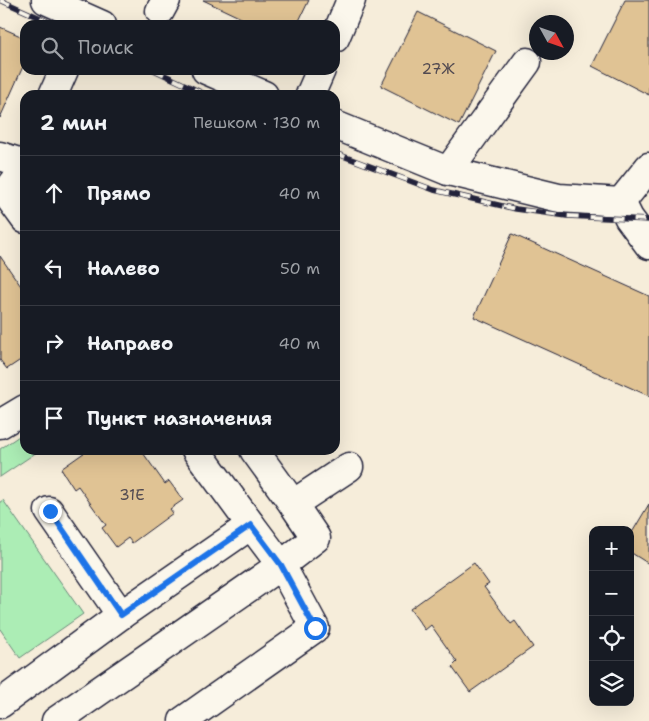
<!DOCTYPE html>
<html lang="ru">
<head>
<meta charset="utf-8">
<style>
	:root { --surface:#171b24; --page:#20242c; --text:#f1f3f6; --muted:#9ea1a6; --line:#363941 }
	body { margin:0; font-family:"Shantell Sans",sans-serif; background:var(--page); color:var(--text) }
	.controls { position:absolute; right:15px; bottom:15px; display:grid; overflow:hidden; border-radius:10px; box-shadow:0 5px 20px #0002 }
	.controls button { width:45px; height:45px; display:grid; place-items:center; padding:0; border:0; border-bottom:1px solid var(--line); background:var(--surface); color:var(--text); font:25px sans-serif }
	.compass { position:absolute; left:529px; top:15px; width:45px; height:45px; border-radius:50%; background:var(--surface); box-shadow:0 5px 20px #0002; rotate:130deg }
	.stop { position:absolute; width:15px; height:15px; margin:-11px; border:4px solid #1a73e8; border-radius:50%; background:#fff }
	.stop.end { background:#1a73e8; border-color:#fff; box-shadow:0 1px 5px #0008 }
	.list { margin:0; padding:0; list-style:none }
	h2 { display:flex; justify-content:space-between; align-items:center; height:65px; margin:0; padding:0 20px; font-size:21px }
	h2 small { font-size:16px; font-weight:400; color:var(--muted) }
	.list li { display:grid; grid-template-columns:32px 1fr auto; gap:15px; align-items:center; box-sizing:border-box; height:75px; padding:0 20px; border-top:1px solid var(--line) }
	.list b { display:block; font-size:19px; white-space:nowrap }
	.list em { font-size:16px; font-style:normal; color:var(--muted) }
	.icon { flex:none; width:28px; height:28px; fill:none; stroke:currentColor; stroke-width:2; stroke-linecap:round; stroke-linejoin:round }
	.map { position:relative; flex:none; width:649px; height:721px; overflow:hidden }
	.search { position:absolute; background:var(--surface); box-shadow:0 5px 20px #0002; left:20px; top:20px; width:320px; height:55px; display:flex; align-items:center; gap:12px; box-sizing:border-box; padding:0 18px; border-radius:15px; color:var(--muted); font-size:19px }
	.panel { position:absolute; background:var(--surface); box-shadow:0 5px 20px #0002; left:20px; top:90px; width:320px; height:365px; border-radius:15px }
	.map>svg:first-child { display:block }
</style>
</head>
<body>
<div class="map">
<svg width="649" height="721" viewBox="0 0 649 721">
	<rect width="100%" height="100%" fill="#f6edda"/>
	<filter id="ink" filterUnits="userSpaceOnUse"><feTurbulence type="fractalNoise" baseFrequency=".02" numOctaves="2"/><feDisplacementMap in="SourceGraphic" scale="10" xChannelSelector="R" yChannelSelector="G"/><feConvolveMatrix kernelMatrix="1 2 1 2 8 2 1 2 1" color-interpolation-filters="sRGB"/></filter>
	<g filter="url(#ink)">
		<g fill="#acedb5" stroke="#678878">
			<path d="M 25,432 L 25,450 L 40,450 L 0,477 L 0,449 Z"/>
			<path d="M 3,500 L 83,614 L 20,658 L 0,629 L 0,502 Z"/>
		</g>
		<g fill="#e0c394" stroke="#22223b">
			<path d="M 203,0 L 309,0 L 297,25 L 256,25 Z"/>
			<path d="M 625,0 L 649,0 L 649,95 L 592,66 Z"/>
			<path d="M 418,12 L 496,51 L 459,125 L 381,86 Z"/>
			<path d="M 0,27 L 25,38 L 25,62 L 0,118 Z"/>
			<path d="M 512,234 L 649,296 L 649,396 L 474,317 Z"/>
			<path d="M 0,256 L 25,292 L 25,357 L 7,369 L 0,360 Z"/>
			<path d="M 88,450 L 141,450 L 165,484 L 169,481 L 183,500 L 170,509 L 173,513 L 132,543 L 128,538 L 116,547 L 102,528 L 106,525 L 78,486 L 74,489 L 61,469 Z"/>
			<path d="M 649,504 L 649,564 L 630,552 L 630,536 Z"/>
			<path d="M 474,563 L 489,584 L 484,587 L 511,624 L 515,621 L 533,647 L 470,692 L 452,667 L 457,662 L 431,625 L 425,630 L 410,609 Z"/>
		</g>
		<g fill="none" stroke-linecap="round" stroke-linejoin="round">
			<g stroke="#22223b" stroke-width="31">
				<g id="minor">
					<path d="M 46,0 L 102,25"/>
					<path d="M 160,11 L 166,0"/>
					<path d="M 335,38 L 351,0"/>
					<path d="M 206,70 L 264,95"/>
					<path d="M 53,95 L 64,70"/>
					<path d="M 310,95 L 321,70"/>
					<path d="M 335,125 L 448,171 L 559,198 L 621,202"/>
					<path d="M 0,156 L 25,164"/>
					<path d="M 25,168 L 6,193 L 25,219"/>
					<path d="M 448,171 L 527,62"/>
					<path d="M 621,202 L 629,218 L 649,245"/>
					<path d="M 621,202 L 649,167"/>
					<path d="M 0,424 L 25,409"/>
					<path d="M 293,504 L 349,467"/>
					<path d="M 49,511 L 121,615"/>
					<path d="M 0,704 L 121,615 L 251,525 L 196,450"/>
					<path d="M 56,721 L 281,565 L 316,538 L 293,504 L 254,450"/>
					<path d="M 183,721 L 315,628 L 281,565 L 251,525"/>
				</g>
			</g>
			<use href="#minor" stroke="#fbf7ec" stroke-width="28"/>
			<g stroke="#22223b" stroke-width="5.5">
				<g id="rail">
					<path d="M 0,0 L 56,25"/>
					<path d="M 154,70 L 207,95"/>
					<path d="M 335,153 L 434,190 L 516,209 L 567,216 L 649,220"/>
				</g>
			</g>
			<use href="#rail" stroke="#fbf7ec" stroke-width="4" stroke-dasharray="11" stroke-linecap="butt"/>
		</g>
	</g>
	<g fill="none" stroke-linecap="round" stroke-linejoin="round" filter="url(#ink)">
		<path stroke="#1a73e8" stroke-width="6" d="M 50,511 L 121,615 L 251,525 L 281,565 L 315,628"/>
	</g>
	<g text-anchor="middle" stroke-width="4.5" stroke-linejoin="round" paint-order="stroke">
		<g font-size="15" fill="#524a51">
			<text x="438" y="74">27Ж</text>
			<text x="132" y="500">31Е</text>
		</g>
	</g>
</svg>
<div class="controls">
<button>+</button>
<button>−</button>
<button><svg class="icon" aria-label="locate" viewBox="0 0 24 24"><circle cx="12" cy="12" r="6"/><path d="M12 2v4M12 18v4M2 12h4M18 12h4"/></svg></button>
<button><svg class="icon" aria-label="layers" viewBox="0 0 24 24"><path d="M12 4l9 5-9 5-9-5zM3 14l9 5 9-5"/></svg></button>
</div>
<svg class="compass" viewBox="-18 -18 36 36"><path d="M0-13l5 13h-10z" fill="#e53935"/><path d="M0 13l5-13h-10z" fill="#9ea1a6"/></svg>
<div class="stop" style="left:315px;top:628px"></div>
<div class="stop end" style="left:50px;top:511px"></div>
<div class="search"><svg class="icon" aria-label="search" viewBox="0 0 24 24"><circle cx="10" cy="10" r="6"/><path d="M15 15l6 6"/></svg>Поиск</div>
<section class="panel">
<h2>2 мин<small>Пешком · 130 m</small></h2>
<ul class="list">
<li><svg class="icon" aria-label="ahead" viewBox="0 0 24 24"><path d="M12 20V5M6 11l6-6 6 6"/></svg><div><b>Прямо</b></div><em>40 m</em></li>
<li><svg class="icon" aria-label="left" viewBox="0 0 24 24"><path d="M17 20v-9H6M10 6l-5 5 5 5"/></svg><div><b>Налево</b></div><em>50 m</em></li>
<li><svg class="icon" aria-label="right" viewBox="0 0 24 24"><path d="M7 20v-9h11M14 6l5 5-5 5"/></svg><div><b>Направо</b></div><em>40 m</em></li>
<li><svg class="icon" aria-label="arrive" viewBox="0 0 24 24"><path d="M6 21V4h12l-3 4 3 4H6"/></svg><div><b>Пункт назначения</b></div></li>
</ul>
</section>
</div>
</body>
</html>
